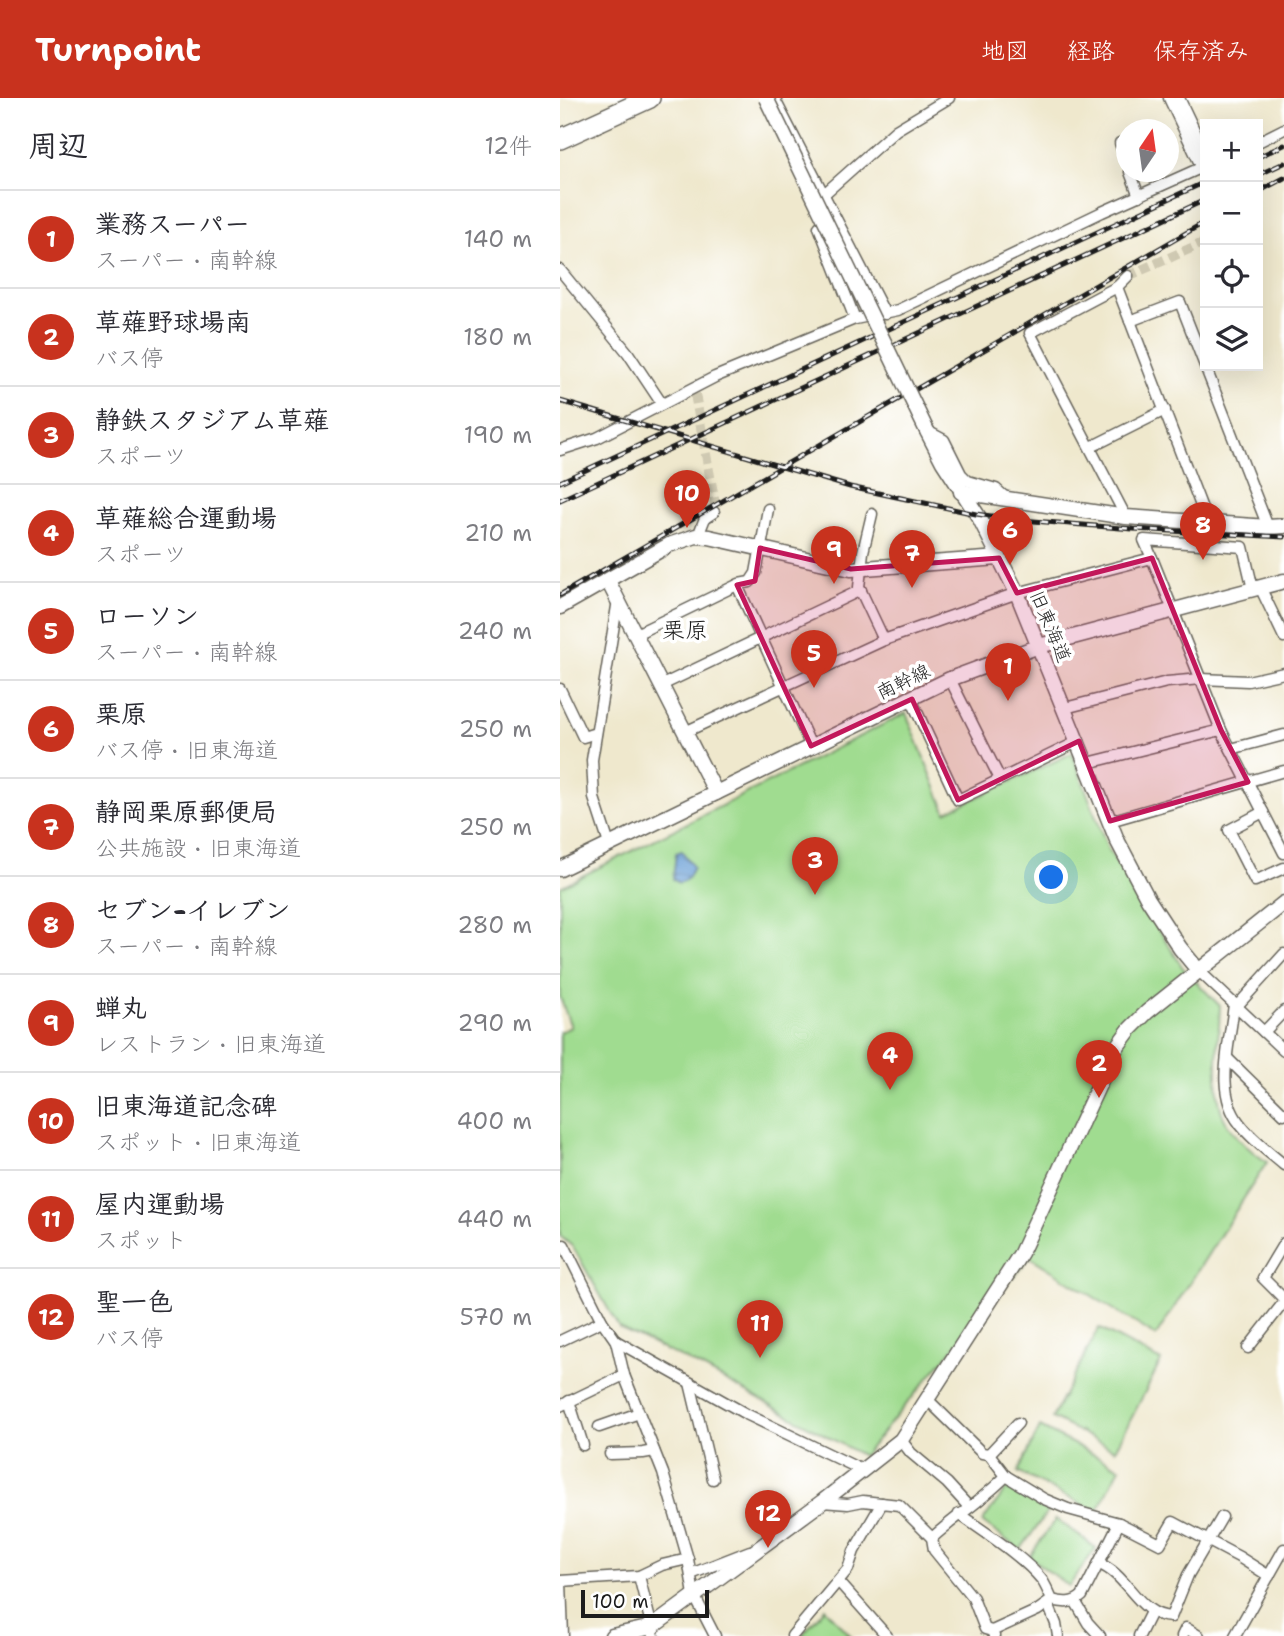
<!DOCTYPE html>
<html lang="ja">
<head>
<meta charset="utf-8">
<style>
	:root { --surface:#fff; --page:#f7f7f7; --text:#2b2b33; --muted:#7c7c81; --line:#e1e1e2; --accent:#c8321e }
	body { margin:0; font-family:"Shantell Sans","Klee One",sans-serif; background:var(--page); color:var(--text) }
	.controls { position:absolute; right:21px; top:21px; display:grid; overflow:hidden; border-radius:0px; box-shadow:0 7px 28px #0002 }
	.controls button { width:63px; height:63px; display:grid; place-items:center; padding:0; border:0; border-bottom:2px solid var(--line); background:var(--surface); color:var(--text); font:35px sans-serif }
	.compass { position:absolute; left:556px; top:21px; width:63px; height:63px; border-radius:50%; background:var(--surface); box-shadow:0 7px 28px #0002; rotate:13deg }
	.scale { position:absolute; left:21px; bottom:18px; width:128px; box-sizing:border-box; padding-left:7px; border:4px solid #1c1c1c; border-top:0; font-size:19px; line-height:24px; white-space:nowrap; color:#1c1c1c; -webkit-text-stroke:5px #fff; paint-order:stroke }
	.you { position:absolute; left:492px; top:780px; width:24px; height:24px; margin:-18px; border:5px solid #fff; border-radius:50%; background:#1a73e8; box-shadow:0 0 0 10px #1a73e833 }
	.badge { display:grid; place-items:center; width:46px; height:46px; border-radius:50%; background:var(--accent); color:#fff; font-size:23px; font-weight:700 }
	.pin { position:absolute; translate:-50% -58px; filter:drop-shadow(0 2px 4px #0008) }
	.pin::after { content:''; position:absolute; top:37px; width:24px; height:21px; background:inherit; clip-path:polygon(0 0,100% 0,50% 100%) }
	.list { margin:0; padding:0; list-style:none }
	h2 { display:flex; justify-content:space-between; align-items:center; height:91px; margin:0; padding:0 28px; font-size:30px }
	h2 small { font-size:23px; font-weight:400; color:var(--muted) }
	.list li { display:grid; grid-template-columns:46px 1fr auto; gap:21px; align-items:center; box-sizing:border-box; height:98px; padding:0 28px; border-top:2px solid var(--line) }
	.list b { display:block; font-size:26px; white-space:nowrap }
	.list p { margin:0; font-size:23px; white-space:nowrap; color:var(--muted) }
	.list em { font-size:23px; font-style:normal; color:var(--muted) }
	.icon { flex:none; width:38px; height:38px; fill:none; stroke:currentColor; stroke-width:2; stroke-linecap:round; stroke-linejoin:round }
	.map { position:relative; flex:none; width:724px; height:1538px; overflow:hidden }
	header { display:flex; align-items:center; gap:42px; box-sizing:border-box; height:98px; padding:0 35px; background:var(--accent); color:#fff }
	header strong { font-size:33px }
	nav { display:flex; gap:38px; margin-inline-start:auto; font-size:24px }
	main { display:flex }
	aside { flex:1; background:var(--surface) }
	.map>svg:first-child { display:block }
</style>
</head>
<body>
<header>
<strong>Turnpoint</strong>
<nav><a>地図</a><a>経路</a><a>保存済み</a></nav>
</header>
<main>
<aside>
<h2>周辺<small>12件</small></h2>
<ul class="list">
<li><span class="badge">1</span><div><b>業務スーパー</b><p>スーパー · 南幹線</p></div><em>140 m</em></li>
<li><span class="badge">2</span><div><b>草薙野球場南</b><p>バス停</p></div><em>180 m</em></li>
<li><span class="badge">3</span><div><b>静鉄スタジアム草薙</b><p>スポーツ</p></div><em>190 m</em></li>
<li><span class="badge">4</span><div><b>草薙総合運動場</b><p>スポーツ</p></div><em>210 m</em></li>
<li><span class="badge">5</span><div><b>ローソン</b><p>スーパー · 南幹線</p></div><em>240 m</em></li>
<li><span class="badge">6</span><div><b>栗原</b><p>バス停 · 旧東海道</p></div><em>250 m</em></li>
<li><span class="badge">7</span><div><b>静岡栗原郵便局</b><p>公共施設 · 旧東海道</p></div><em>250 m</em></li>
<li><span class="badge">8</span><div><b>セブン-イレブン</b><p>スーパー · 南幹線</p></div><em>280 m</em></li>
<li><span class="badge">9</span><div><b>蝉丸</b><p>レストラン · 旧東海道</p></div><em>290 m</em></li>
<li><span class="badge">10</span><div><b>旧東海道記念碑</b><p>スポット · 旧東海道</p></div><em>400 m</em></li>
<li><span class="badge">11</span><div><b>屋内運動場</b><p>スポット</p></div><em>440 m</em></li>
<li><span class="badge">12</span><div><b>聖一色</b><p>バス停</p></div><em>570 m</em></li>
</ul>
</aside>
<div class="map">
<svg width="724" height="1538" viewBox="0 0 724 1538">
	<defs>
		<pattern id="water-waves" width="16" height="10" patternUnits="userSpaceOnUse" patternTransform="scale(1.75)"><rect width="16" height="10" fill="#689ed5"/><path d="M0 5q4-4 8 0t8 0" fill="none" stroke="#5580ac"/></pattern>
	</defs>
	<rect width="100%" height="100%" fill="#fff"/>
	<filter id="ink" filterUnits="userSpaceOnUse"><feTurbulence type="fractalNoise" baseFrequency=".0143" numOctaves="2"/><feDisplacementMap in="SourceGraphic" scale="14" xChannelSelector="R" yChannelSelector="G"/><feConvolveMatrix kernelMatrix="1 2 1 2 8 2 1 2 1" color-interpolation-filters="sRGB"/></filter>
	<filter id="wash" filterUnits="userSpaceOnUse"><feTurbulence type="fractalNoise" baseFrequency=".00686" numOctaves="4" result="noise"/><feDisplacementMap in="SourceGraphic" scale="28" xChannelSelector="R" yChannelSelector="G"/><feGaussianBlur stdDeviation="1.57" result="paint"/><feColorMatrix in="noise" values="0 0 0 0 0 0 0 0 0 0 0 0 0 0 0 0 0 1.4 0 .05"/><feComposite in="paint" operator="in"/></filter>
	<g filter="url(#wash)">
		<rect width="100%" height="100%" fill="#efe8cd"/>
		<g fill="#a0dc90" stroke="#5e7c56" stroke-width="2">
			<path d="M 346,615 L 386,714 L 512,655 L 548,751 L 623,870 L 660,908 C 659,942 653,979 661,1012 C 666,1032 690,1053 707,1064 L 596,1238 L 470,1159 L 303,1358 L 139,1268 L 59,1230 L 13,1149 L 0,1138 L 0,934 L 11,929 L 0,899 L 0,789 Z"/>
			<path d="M 539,1230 L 601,1263 L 555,1352 L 492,1320 Z"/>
			<path d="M 480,1329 L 560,1370 L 537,1414 L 458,1374 Z"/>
			<path d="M 450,1386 L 488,1413 L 460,1452 L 422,1424 Z"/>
			<path d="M 496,1421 L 536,1450 L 509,1488 L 469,1459 Z"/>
			<path d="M 265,1510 L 291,1538 L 241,1538 Z"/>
		</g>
		<path fill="url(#water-waves)" stroke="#425d78" stroke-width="2" d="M 122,753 L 133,769 L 127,781 L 119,785 L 113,781 C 113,779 116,757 116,755 Z"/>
	</g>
	<g filter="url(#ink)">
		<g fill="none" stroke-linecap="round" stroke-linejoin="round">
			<g stroke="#cfc9b2" stroke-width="10" stroke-dasharray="10 5" stroke-linecap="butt">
				<path d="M 568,178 L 645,144"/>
				<path d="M 135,296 L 156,411 L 154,414"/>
			</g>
			<g stroke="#66635a" stroke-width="13">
				<g id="street">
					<path d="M 214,0 L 325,216"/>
					<path d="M 609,0 L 642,70"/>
					<path d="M 619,0 L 645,55"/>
					<path d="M 698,44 L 724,31"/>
					<path d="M 560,45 L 566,63"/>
					<path d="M 570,74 L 579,98"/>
					<path d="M 264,96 L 336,32 L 389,0"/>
					<path d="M 268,120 L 259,129 L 295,221"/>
					<path d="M 0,172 L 68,255 L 102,306"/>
					<path d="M 568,178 L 557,189 L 648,426"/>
					<path d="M 557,189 L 470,235 L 566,419"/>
					<path d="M 570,223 L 620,204 L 708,429"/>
					<path d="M 367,333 L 384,342 L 401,376 L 408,383 L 436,391 L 446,400"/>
					<path d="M 531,349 L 605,312"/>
					<path d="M 0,352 L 37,340 L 155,279 L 295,221 L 338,212 L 542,114 L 645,68"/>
					<path d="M 312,416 L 303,454 L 299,489 L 324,542"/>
					<path d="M 138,438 L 145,420 L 154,414"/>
					<path d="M 592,460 L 584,442 L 683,449 L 693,491"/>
					<path d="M 177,487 L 251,648"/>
					<path d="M 700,489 L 724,539"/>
					<path d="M 76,536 L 179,486 L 190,484 L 196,475 L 208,411"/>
					<path d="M 390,581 L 440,681"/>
					<path d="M 102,587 L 301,492"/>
					<path d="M 0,591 L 23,639 L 36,635"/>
					<path d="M 351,601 L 398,702 L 519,643"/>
					<path d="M 505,610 L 607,584 L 641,581 L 688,583 L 724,575"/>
					<path d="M 125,634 L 324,542 L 457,495 L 592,460 L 661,632 L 724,755"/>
					<path d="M 671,651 L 724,637"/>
					<path d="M 528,665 L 661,632"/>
					<path d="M 703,714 L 669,732 L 695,783 L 724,770"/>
					<path d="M 550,723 L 724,673"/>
					<path d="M 49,746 L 34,700 L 32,662 L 58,502"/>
					<path d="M 638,872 L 724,953"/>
					<path d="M 674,905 C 671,944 653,992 680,1026 C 692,1042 709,1054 724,1067"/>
					<path d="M 677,908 L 724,856"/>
					<path d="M 704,934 L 724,913"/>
					<path d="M 667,960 L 724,1016"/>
					<path d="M 724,1145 L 703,1180 L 724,1201"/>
					<path d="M 0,1149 L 4,1147 L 42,1223 L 56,1243 L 186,1316 L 304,1373"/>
					<path d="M 0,1243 L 42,1223"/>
					<path d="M 56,1243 L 64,1277 L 103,1375 L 128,1461 L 134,1497 L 155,1538"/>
					<path d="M 688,1250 L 724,1204"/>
					<path d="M 130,1285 L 153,1381"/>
					<path d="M 368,1302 L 422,1355 L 429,1356 L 446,1378 C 424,1401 396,1418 372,1440"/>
					<path d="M 9,1303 L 23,1347"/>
					<path d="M 0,1308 L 64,1277"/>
					<path d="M 39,1329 L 79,1315"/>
					<path d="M 341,1342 L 351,1355 L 387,1385 L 408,1408"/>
					<path d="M 50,1356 L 83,1355 L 94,1353"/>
					<path d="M 429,1356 L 458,1325"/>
					<path d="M 446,1378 L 484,1401 L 508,1411 L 559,1425"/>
					<path d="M 262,1404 L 288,1406 L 303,1403 L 339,1407 L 372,1440 L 374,1452 L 413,1500 L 425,1531 L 432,1533 L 434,1538"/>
					<path d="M 399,1416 C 423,1433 464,1459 482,1482 C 486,1488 489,1495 492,1502 C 503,1505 513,1506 522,1498 L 559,1425 L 600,1446 L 613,1424 L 679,1459 L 709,1478"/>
					<path d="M 539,1466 C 568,1476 578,1518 611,1519 L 628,1477 L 662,1419"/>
					<path d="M 131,1476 L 190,1453"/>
					<path d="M 79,1478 L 94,1538"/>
					<path d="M 0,1483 L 79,1478 L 102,1467 L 128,1461"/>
					<path d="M 1,1484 L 3,1538"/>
					<path d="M 279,1484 L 327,1538"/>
					<path d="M 515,1503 L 528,1525 L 540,1538"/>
					<path d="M 488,1506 L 496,1526 L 498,1538"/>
					<path d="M 432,1533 L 478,1512 L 492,1502"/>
					<path d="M 232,1538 L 288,1471 L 294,1453 L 322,1405"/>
					<path d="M 579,1538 L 591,1514"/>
					<path d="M 622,1538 L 626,1530 L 639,1538"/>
					<path d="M 675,1538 L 724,1451"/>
				</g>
			</g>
			<g stroke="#66635a" stroke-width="17">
				<g id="secondary">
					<path d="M 367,333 L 383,364 L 420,421 L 457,495 L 557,742 L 588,801 L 620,850 L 638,872"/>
					<path d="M 401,394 L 566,419 L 708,429 L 724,428"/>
					<path d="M 48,483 L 156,695"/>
					<path d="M 0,509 L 109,447 L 136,438 L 149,439 L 291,471 L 439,460"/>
					<path d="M 0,771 L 390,581 L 479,548 L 724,483"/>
					<path d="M 52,1538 L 92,1529 L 262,1404 L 341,1342 L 461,1155 L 556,950 L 570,931 L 587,914 L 724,805"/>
				</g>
			</g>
			<g stroke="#66635a" stroke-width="22">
				<path id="highway" d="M 0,41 L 90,0"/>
			</g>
			<use href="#street" stroke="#fff" stroke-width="10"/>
			<use href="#secondary" stroke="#fff" stroke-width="14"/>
			<use href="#highway" stroke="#fff" stroke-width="19"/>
			<g stroke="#1c1c1c" stroke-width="5">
				<g id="rail">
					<path d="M 698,59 L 724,47"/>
					<path d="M 698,77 L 724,65"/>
					<path d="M 698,94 L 724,80"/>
					<path d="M 0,303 L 290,389 L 416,416 L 461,422 L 573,431 L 724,439"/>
					<path d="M 0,384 L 645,84"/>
					<path d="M 0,402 L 645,102"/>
					<path d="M 0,497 L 645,124"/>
				</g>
			</g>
			<use href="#rail" stroke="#fff" stroke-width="2.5" stroke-dasharray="8" stroke-linecap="butt"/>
			<g stroke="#66635a" stroke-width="17" stroke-linecap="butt">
				<path id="secondary-bridge" d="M 206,0 L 367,333"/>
			</g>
			<use href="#secondary-bridge" stroke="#fff" stroke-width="14"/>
		</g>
	</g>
	<path fill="#c2185b" fill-opacity="0.2" stroke="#c2185b" stroke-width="5" stroke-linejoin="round" d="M 200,450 L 291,471 L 439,460 L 457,495 L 592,460 L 661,632 L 688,684 L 550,723 L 519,643 L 398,702 L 352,601 L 251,648 L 177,487 L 195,483 Z"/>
	<g text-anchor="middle" stroke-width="7" stroke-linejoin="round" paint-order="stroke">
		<g font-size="19" fill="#1c1c1c" stroke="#fff">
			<text transform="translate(491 528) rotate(67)" y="7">旧東海道</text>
			<text transform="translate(343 583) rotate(-26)" y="7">南幹線</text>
		</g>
		<g font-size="23" fill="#1c1c1c" stroke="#fff">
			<text x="125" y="540">栗原</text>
		</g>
	</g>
</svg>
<div class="controls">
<button>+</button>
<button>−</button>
<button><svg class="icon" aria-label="locate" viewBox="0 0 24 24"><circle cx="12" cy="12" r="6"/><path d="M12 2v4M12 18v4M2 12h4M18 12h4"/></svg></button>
<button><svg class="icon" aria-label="layers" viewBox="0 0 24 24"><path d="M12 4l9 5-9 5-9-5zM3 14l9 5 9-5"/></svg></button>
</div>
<svg class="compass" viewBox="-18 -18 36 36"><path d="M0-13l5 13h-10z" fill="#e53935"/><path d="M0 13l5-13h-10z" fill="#7c7c81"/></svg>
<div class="scale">100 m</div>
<div class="you"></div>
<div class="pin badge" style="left:448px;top:603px">1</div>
<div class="pin badge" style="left:539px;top:1000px">2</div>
<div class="pin badge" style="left:255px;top:797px">3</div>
<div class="pin badge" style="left:330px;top:992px">4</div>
<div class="pin badge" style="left:254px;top:590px">5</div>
<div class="pin badge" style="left:450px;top:467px">6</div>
<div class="pin badge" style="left:352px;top:490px">7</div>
<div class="pin badge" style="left:643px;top:462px">8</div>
<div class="pin badge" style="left:274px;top:486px">9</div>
<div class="pin badge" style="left:127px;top:430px">10</div>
<div class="pin badge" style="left:200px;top:1260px">11</div>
<div class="pin badge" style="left:208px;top:1450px">12</div>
</div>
</main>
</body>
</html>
